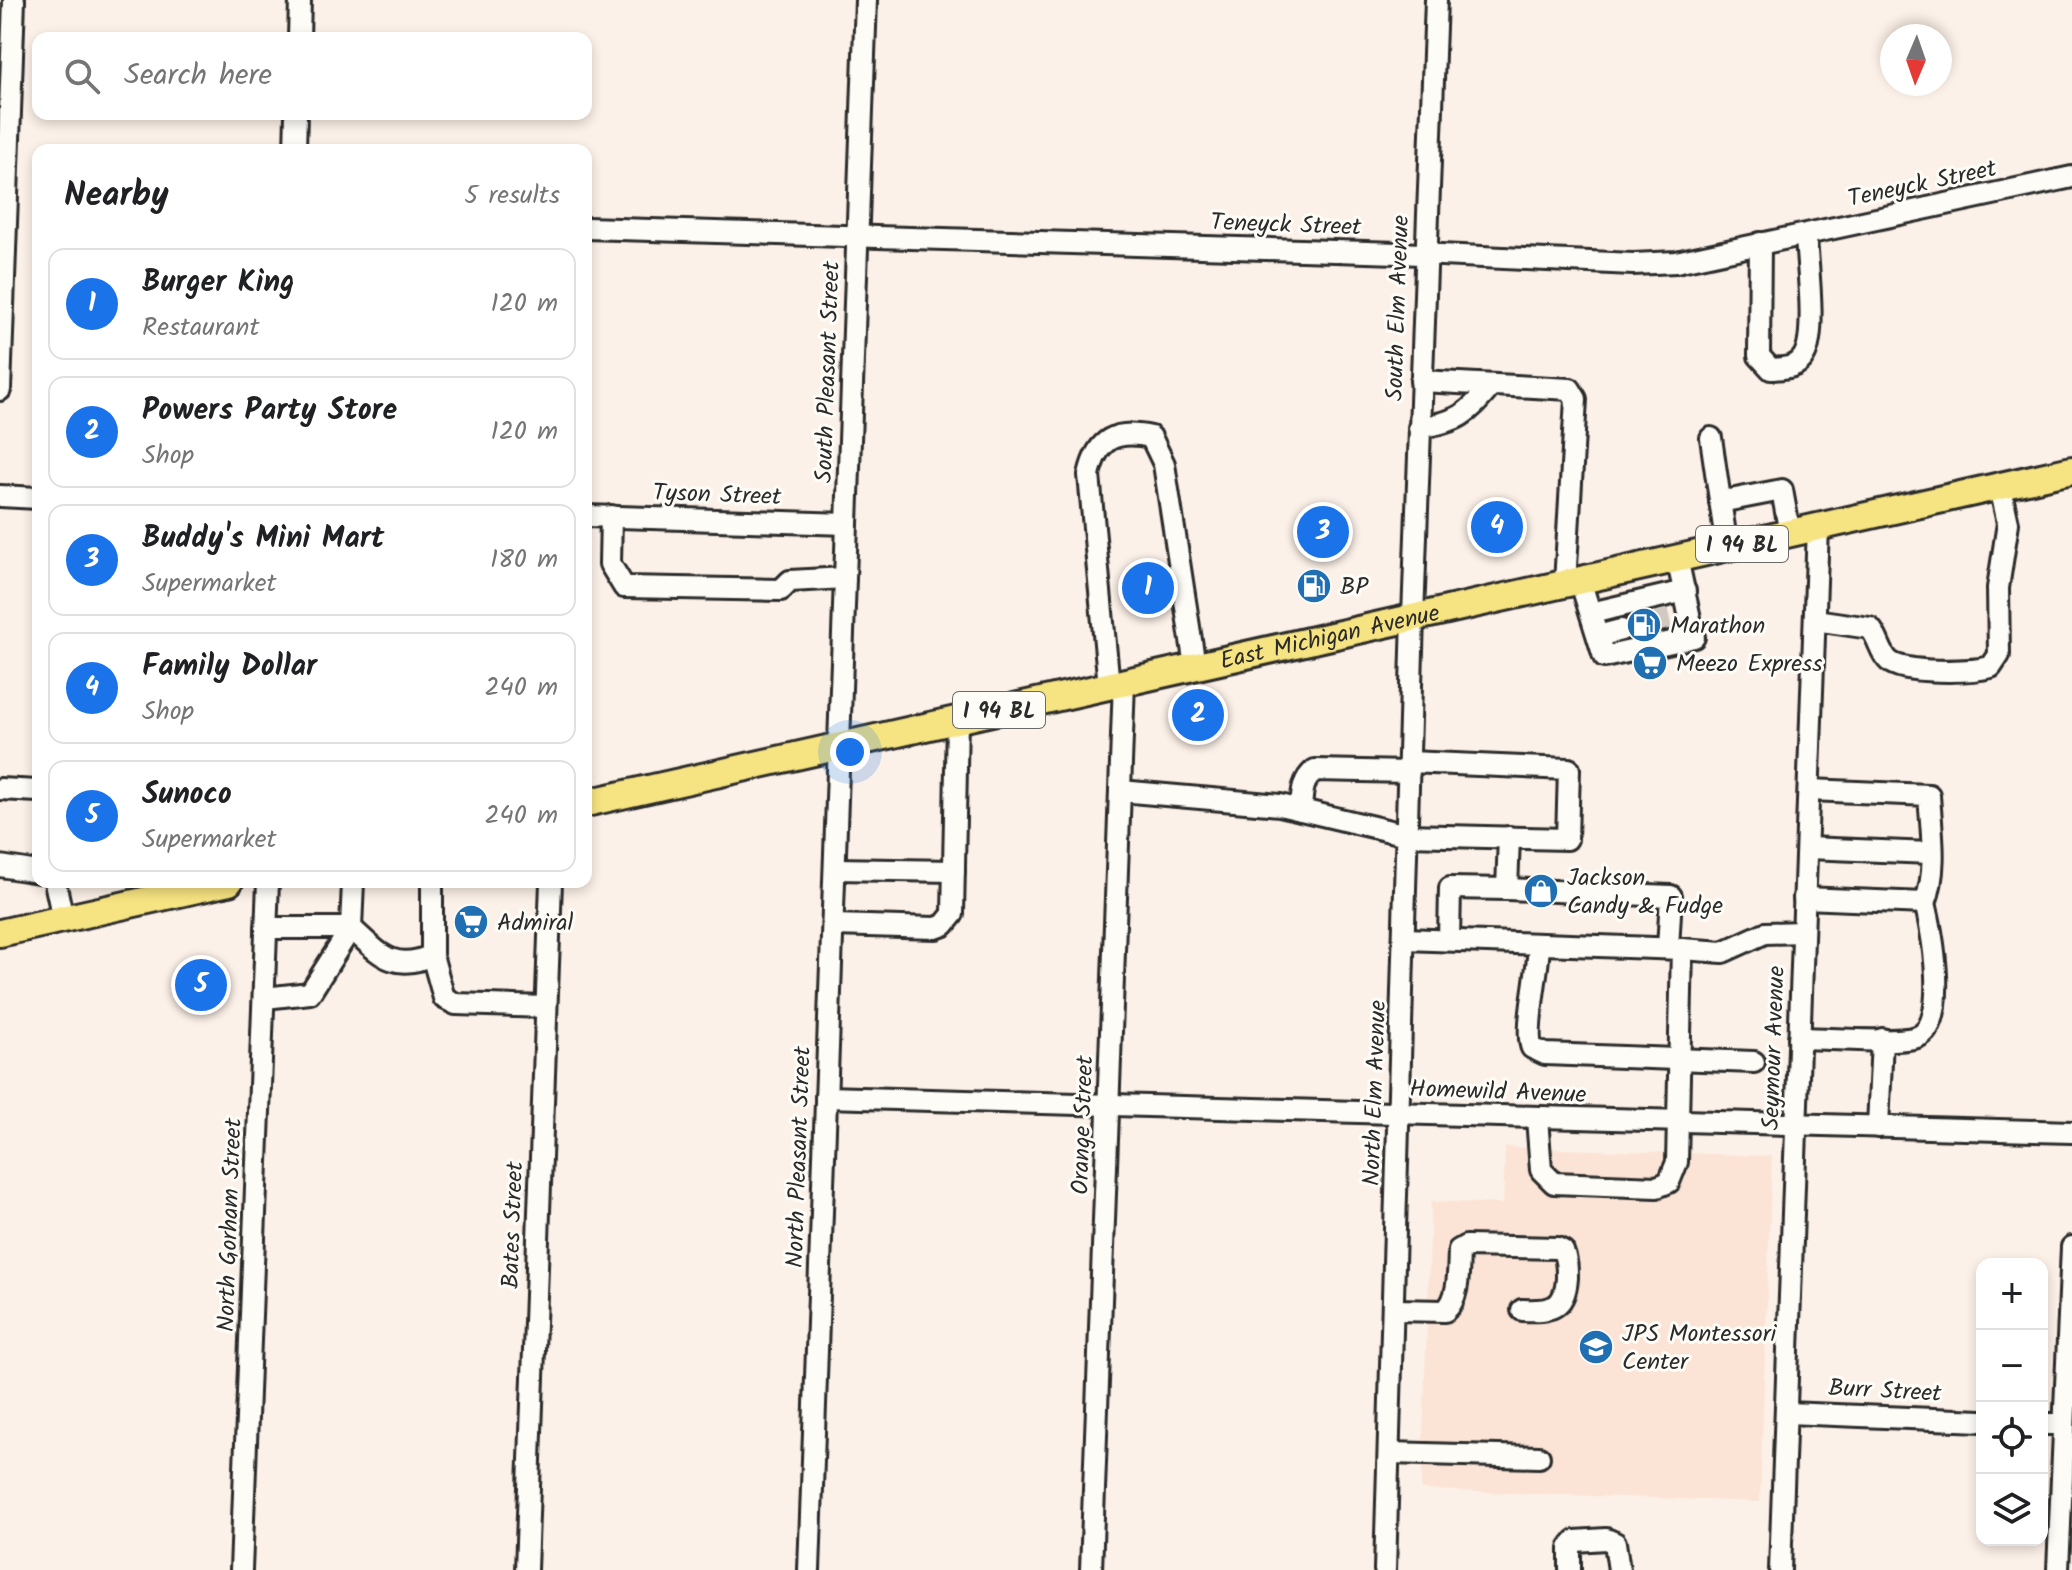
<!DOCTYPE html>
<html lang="en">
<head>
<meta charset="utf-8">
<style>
	:root { --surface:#fff; --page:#f6f6f6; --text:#202124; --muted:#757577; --line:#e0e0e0; --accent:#1a73e8 }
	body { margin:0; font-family:Kalam,sans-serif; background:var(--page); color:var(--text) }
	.controls { position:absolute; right:24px; bottom:24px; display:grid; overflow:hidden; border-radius:16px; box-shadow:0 4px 12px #0003 }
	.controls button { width:72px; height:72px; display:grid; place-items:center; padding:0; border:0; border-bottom:2px solid var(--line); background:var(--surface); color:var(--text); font:40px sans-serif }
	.compass { position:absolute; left:1880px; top:24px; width:72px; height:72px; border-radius:50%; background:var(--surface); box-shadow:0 4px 12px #0003; rotate:182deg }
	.you { position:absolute; left:850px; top:752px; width:28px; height:28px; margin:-20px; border:6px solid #fff; border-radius:50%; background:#1a73e8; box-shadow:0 0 0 12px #1a73e833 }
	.badge { display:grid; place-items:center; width:52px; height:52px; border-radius:50%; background:var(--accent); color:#fff; font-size:26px; font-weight:700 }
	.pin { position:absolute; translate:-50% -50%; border:4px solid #fff; box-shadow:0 2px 8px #0006 }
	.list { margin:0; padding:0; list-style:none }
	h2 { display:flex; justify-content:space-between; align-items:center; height:104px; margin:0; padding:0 32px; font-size:34px }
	h2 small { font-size:26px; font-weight:400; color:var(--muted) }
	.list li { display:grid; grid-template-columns:52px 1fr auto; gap:24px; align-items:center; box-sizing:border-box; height:112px; margin:0 16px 16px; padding:0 16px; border:2px solid var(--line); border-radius:16px }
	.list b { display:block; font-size:30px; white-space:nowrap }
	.list p { margin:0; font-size:26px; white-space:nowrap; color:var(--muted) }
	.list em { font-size:26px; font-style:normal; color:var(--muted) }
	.icon { flex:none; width:44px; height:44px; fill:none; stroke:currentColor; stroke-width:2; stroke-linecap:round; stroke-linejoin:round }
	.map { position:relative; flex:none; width:2072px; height:1570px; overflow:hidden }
	.search { position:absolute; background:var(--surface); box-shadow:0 4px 12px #0003; left:32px; top:32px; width:560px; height:88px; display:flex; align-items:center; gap:20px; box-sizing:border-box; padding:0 28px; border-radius:16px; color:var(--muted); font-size:30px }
	.panel { position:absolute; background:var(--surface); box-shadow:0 4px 12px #0003; left:32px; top:144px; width:560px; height:744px; border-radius:16px }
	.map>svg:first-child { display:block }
</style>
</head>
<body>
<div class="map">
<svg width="2072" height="1570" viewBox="0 0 2072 1570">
	<rect width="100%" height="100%" fill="#fcf1e8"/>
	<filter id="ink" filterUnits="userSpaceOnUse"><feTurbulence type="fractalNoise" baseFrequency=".0125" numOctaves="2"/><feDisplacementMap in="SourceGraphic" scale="16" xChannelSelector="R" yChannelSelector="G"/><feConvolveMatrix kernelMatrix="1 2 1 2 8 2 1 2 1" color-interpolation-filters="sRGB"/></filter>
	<g filter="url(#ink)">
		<path fill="#fbe4d6" d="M 1505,1147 L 1772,1156 L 1760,1502 L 1421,1490 L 1431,1201 L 1503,1204 Z"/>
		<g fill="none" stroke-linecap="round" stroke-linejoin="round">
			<path stroke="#d2c9c2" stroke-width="20" stroke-dasharray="20 10" stroke-linecap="butt" d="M 1621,630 L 1676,618"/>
			<g stroke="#2b2b2b" stroke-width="26">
				<g id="minor">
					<path d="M 299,38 L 300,0"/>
					<path d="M 295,150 L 296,114"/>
					<path d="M 586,228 L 1399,253 L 1633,264 L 1676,262 L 2072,177"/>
					<path d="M 1760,243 L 1759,356 L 1771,369 C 1783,368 1797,369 1804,356 C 1817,334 1807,264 1806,236"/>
					<path d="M 1421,381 L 1570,389 L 1576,399 L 1565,583"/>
					<path d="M 0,390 L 14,0"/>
					<path d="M 1419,428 C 1459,421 1466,416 1492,385"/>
					<path d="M 1711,438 L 1727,548"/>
					<path d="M 0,496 L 38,498"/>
					<path d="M 1720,502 L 1782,490 L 1790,534"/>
					<path d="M 586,516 L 847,524"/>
					<path d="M 611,516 L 610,564 L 624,587 L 781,590 L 790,581 L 845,578"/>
					<path d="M 1580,580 L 1604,657 L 1694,637 L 1677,558"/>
					<path d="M 1591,613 L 1685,591"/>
					<path d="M 1815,620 L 1870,628 C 1879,638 1880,653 1889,661 C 1903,674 1972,672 1991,667 L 1999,655 L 1998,588 L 2008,523 L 2000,487"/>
					<path d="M 1598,636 L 1621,630"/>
					<path d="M 1109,686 L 1089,475 C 1097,439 1115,429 1151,437 L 1164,464 L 1195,666"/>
					<path d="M 0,789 L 38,791"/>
					<path d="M 1120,791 L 1280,805 L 1407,835 L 1567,839 L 1569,769 L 1409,762"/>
					<path d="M 1301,810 C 1302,794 1302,780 1315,770 L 1409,772"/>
					<path d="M 1807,848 L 1931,853"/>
					<path d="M 0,866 L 38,872"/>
					<path d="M 835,869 L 954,871"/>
					<path d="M 55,882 L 63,919"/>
					<path d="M 1507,889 L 1671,896 L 1668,948"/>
					<path d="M 1804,898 L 1925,903 C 1938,871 1931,828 1929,795 L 1809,790"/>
					<path d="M 833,925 L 936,928 L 944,925 L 953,914 L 957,720"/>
					<path d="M 266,928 L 351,928 C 379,953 393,973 432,955 L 432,882"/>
					<path d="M 1405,939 L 1682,949 L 1677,1162 L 1669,1182 L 1657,1187 L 1554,1183 L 1541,1170 L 1537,1118"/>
					<path d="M 1449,940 L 1450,888 L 1507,889 L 1509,837"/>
					<path d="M 1539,944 C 1539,969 1524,1032 1532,1048 L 1545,1054 L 1754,1062"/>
					<path d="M 1682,949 L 1723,952 L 1765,933 L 1803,932"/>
					<path d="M 432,955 L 444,998 L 456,1004 L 546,1007"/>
					<path d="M 265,998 L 310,993 L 351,928 L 353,882"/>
					<path d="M 1799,1038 C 1827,1038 1895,1044 1917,1037 C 1950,1026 1932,929 1925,903"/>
					<path d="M 826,1097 L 2072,1132"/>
					<path d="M 1878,1127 L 1882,1039"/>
					<path d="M 1394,1310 L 1445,1311 C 1460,1298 1458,1270 1459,1250 L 1466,1246 L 1557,1248 L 1563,1251 C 1567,1261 1567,1268 1567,1278 C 1565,1310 1550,1311 1522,1310"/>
					<path d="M 1787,1413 L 1982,1421"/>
					<path d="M 2042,1424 L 2063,1424"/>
					<path d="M 1389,1453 L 1539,1457"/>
					<path d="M 241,1570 L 268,882"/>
					<path d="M 526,1570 L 551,882"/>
					<path d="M 809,1570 L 866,0"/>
					<path d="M 1091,1570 L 1124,682"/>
					<path d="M 1385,1570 L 1413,617 L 1436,0"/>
					<path d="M 1570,1570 L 1570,1548 L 1575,1541 L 1606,1539 L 1615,1543 L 1619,1570"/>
					<path d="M 1780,1570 L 1818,527"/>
					<path d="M 2058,1570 L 2072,1247"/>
				</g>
			</g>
			<g stroke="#2b2b2b" stroke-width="32">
				<g id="major">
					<path id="s1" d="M 586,803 L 2072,470"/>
					<path d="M 0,933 L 229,882"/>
				</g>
			</g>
			<use href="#minor" stroke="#fdfcf7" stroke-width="20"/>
			<use href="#major" stroke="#f6e381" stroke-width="26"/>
		</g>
	</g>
	<defs>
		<g id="fuel-disc" transform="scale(1.8)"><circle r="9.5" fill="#1f6fb2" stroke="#fdfcf7"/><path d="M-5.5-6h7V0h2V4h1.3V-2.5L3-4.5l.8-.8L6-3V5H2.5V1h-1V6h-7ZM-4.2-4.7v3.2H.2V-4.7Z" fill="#fff"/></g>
		<g id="supermarket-disc" transform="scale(1.8)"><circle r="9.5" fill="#1f6fb2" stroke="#fdfcf7"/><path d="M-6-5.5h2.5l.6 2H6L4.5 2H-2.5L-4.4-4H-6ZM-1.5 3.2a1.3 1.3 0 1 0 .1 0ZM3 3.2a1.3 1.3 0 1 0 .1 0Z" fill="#fff"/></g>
		<g id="shop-disc" transform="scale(1.8)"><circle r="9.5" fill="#1f6fb2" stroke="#fdfcf7"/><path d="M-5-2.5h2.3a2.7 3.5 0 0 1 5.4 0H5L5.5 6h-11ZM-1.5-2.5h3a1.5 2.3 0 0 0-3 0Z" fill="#fff"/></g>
		<g id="school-disc" transform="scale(1.8)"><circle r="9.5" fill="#1f6fb2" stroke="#fdfcf7"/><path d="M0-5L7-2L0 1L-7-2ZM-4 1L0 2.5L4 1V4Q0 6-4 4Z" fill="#fff"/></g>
	</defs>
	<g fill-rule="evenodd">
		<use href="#fuel-disc" x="1314" y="586"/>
		<use href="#fuel-disc" x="1644" y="625"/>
		<use href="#supermarket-disc" x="1650" y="663"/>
		<use href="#shop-disc" x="1541" y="891"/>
		<use href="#supermarket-disc" x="471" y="922"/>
		<use href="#school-disc" x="1596" y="1347"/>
	</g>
	<g text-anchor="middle" stroke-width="6" stroke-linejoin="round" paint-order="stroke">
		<g fill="#fdfcf7" stroke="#6a6a68" stroke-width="2">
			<rect x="1696" y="526" width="92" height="36" rx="6"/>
			<rect x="953" y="692" width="92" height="36" rx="6"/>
		</g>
		<g font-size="22" font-weight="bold" fill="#2b2b2b">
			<text x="1742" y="552">I 94 BL</text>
			<text x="999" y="718">I 94 BL</text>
		</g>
		<g font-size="24" fill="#2b2b2b" stroke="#fdfcf7">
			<text transform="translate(1922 183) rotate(-12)" y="8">Teneyck Street</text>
			<text transform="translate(1286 224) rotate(2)" y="8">Teneyck Street</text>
			<text transform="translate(1397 308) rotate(-88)" y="8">South Elm Avenue</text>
			<text transform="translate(827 372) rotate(-88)" y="8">South Pleasant Street</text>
			<text transform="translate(717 494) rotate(2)" y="8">Tyson Street</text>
			<text dy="8" stroke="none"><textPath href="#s1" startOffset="762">East Michigan Avenue</textPath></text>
			<text transform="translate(1773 1048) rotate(-88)" y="8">Seymour Avenue</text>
			<text transform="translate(1498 1091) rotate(2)" y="8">Homewild Avenue</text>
			<text transform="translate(1374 1093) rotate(-88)" y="8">North Elm Avenue</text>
			<text transform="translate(1082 1125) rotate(-88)" y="8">Orange Street</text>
			<text transform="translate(798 1157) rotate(-88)" y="8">North Pleasant Street</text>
			<text transform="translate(229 1225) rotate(-88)" y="8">North Gorham Street</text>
			<text transform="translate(512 1225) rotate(-88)" y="8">Bates Street</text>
			<text transform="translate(1885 1390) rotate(3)" y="8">Burr Street</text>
		</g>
		<g font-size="24" fill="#2b2b2b" stroke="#fdfcf7" text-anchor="start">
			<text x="1340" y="594">BP</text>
			<text x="1670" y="633">Marathon</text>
			<text x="1676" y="671">Meezo Express</text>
			<text x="1567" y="885">Jackson<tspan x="1567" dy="28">Candy &amp; Fudge</tspan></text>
			<text x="497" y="930">Admiral</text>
			<text x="1622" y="1341">JPS Montessori<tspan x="1622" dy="28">Center</tspan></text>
		</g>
	</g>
</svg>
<div class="controls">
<button>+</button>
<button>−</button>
<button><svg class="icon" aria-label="locate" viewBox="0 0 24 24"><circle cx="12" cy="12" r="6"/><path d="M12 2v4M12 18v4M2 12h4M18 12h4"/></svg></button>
<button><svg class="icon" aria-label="layers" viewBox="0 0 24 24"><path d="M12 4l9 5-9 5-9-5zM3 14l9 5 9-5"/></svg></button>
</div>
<svg class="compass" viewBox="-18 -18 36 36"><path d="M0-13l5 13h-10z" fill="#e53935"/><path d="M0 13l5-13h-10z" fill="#757577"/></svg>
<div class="you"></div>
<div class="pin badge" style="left:1148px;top:588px">1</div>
<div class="pin badge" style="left:1198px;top:715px">2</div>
<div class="pin badge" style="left:1323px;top:532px">3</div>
<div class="pin badge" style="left:1497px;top:527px">4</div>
<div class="pin badge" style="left:201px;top:985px">5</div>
<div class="search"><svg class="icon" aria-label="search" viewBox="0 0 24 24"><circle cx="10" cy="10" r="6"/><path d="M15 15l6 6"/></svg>Search here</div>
<section class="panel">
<h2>Nearby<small>5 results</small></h2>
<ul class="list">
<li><span class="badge">1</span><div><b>Burger King</b><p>Restaurant</p></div><em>120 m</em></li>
<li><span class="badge">2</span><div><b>Powers Party Store</b><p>Shop</p></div><em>120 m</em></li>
<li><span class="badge">3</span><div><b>Buddy's Mini Mart</b><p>Supermarket</p></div><em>180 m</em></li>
<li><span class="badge">4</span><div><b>Family Dollar</b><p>Shop</p></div><em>240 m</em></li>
<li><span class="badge">5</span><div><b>Sunoco</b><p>Supermarket</p></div><em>240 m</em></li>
</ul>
</section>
</div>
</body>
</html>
